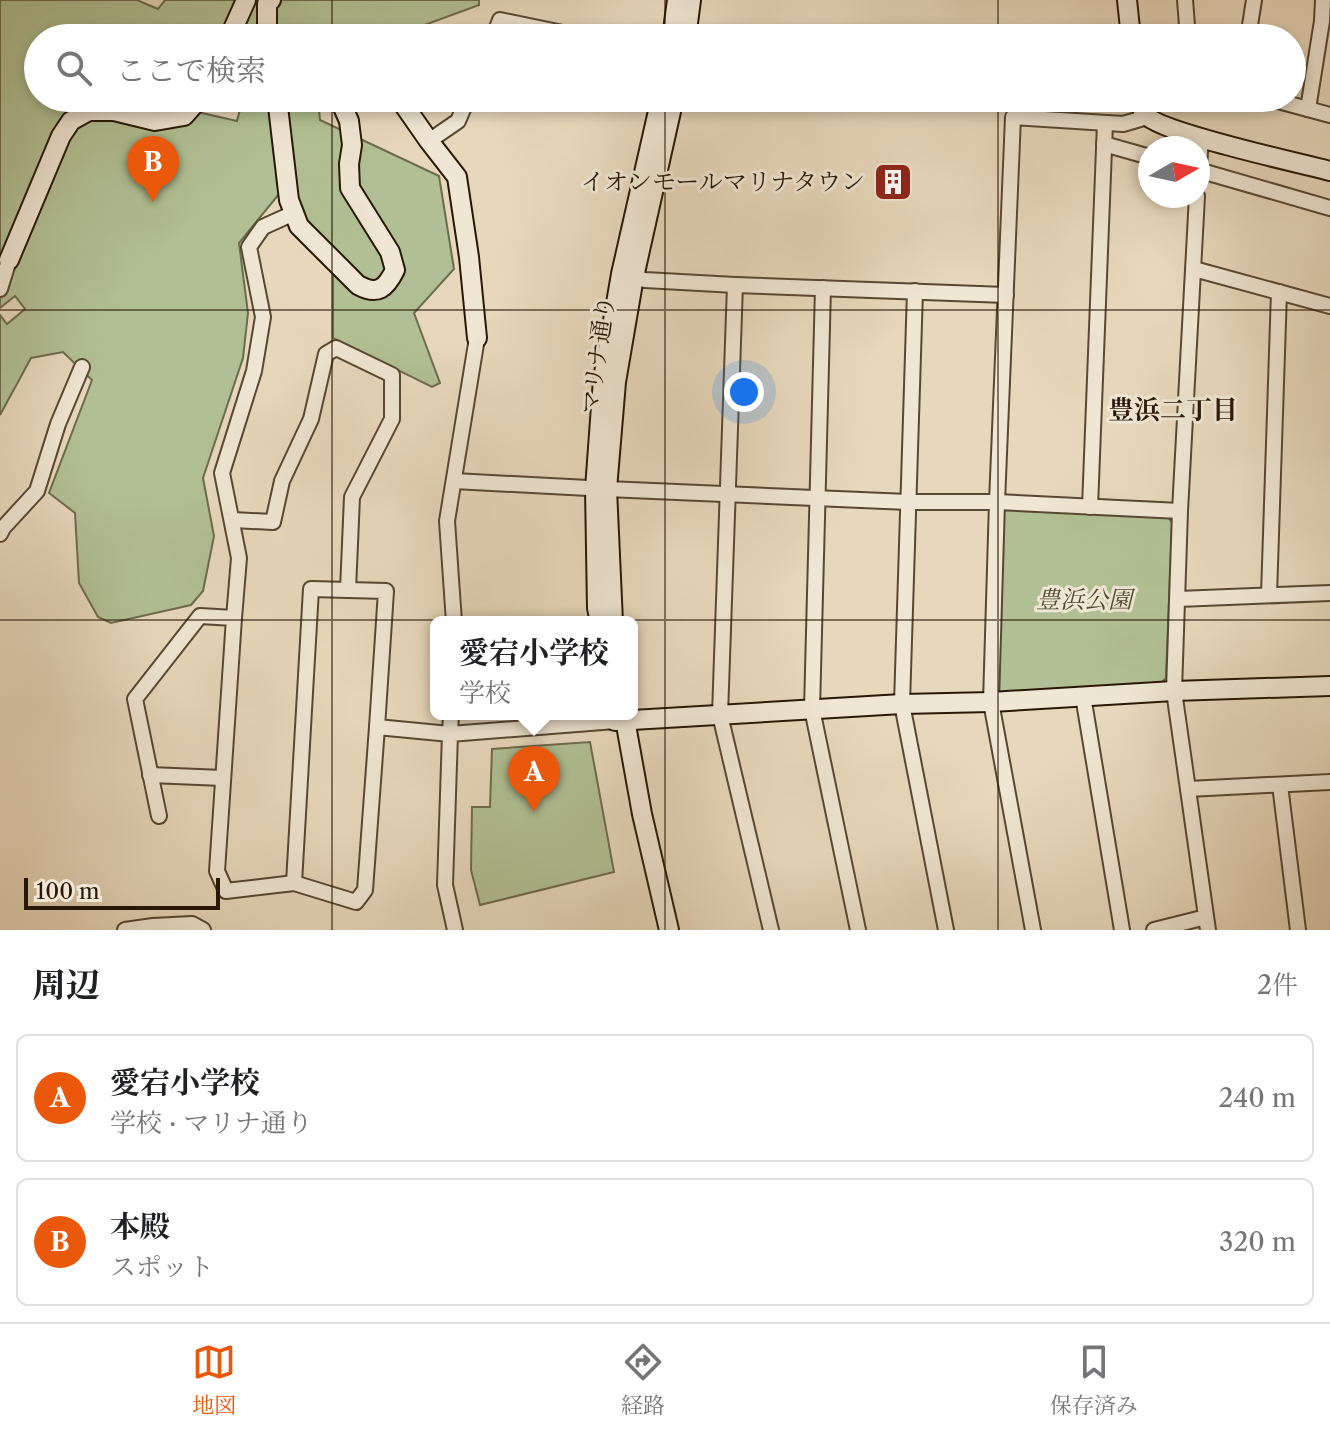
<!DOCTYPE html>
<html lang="ja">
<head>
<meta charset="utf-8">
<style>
	:root { --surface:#fff; --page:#f2f2f2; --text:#202124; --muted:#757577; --line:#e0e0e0; --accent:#ea580c }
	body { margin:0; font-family:"Libre Caslon Text","Noto Serif JP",serif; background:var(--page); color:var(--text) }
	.compass { position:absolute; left:1138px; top:136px; width:72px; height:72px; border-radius:50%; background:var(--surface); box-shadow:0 4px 12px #0003; rotate:81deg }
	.scale { position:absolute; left:24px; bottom:20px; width:196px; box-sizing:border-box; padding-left:8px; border:4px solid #281805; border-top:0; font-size:22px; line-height:28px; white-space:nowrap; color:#281805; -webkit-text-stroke:6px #efe6d3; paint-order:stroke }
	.you { position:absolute; left:744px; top:392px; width:28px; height:28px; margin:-20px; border:6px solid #fff; border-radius:50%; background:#1a73e8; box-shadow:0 0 0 12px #1a73e833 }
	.badge { display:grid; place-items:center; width:52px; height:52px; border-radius:50%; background:var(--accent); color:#fff; font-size:26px; font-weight:700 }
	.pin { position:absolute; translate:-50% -66px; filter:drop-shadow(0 2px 4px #0008) }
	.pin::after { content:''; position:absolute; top:42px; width:28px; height:24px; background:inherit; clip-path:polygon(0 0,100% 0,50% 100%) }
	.popup { position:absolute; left:430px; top:616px; width:208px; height:104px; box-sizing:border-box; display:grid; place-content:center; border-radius:12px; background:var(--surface); filter:drop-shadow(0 2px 6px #0005); font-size:26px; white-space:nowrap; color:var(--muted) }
	.popup b { font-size:30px; color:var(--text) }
	.popup::after { content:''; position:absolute; left:50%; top:100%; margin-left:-16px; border:16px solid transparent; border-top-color:var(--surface) }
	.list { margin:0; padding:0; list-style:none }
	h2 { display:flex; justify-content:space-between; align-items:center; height:104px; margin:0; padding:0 32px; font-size:34px }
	h2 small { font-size:26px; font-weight:400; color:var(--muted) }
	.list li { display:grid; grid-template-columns:52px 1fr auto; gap:24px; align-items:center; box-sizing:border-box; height:128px; margin:0 16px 16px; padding:0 16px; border:2px solid var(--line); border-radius:12px }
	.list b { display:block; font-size:30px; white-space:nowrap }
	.list p { margin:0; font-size:26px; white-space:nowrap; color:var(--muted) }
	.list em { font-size:26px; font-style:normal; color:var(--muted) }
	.icon { flex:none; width:44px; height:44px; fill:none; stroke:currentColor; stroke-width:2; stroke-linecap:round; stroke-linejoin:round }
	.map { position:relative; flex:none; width:1330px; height:930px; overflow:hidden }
	.search { position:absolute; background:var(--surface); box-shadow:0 4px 12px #0003; left:24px; right:24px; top:24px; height:88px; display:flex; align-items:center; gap:20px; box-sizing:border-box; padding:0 28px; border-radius:44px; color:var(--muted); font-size:30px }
	.sheet { height:392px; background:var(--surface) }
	nav { display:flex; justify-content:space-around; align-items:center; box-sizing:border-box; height:112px; border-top:2px solid var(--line); background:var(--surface); font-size:22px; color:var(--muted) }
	nav a { display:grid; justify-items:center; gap:4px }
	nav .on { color:var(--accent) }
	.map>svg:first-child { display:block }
</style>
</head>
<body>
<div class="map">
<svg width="1330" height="930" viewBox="0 0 1330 930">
	<rect width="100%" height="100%" fill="#e7d8bb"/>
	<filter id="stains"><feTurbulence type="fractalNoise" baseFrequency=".0025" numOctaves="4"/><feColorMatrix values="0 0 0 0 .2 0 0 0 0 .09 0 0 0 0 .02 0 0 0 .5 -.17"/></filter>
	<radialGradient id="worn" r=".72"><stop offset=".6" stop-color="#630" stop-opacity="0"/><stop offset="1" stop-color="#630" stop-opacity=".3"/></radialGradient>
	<g fill="#b1c094" stroke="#6c6c4c" stroke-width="2">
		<path d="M 0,0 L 137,0 L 158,9 L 165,0 L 479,0 L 479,5 L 389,38 L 368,38 L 339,29 L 332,38 L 38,38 L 38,98 L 209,98 L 202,113 L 237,121 L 243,98 L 318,98 L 320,120 L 439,176 L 454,269 L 414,313 L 440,383 L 432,387 L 333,338 L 333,268 L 279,194 L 239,243 L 248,313 L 243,358 L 203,478 L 214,536 L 203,591 L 191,605 L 111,623 L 98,617 L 79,583 L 75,513 L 49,493 L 92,380 L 63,352 L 31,358 L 0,415 L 0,315 L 7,324 L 25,309 L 15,296 L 0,308 L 0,279 L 6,254 L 0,259 Z"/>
		<path d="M 1009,509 L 1168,517 L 1172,523 L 1166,678 L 1160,684 L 1000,692 L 996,686 L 1002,513 Z"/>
		<path d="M 590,742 L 614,872 L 480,905 L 471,870 L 472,807 L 490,807 L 492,749 Z"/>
	</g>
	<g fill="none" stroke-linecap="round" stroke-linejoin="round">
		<g stroke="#584832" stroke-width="18">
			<g id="street">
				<path d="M 1185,0 L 1188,38"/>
				<path d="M 493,38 L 500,20 L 587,38"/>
				<path d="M 1248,38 L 1254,0"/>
				<path d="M 1267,98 L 1330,115"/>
				<path d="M 1308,109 L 1322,21 L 1323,0"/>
				<path d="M 429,141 L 458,121 L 468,98"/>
				<path d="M 1104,144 L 1150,157"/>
				<path d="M 1198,170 L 1330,208"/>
				<path d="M 1198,181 L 1201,138"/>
				<path d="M 1197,196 L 1180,511 L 1174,691 L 1208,930"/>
				<path d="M 1194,269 L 1330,306"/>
				<path d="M 625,275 L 645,280 L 735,285 L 1006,295"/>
				<path d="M 735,285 L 720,715 L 771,930"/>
				<path d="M 823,288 L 812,709 L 858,930"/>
				<path d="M 0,289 L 9,260"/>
				<path d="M 915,291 L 902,704 L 946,930"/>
				<path d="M 454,481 L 607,489 L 908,502 L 997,502 L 1180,511"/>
				<path d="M 1090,507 L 1105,123"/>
				<path d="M 233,520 L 273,522 L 282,481 L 311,419 L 326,354 L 336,348 L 392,375 L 392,419 L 352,497 L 348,590"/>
				<path d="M 0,534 L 3,528 L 37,491 L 58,424 L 82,367"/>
				<path d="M 1269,595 L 1279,292"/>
				<path d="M 1178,599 L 1330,593"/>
				<path d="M 234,618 L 239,558 L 222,473 L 254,371 L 263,317 L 249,247 L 263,227 L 294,213"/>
				<path d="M 454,622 L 447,521 L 477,338"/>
				<path d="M 1083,696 L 1122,930"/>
				<path d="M 150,775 L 223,778"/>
				<path d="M 1280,785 L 1298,930"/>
				<path d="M 1188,789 L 1330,782"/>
				<path d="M 159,816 L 135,699 L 200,616 L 234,618 L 217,871 L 226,891 L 294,883 L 356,902 L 365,890 L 377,727 L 450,734 L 451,714"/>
				<path d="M 294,883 L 311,589 L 386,591 L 377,727"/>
				<path d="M 125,930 L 153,926 L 192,924 L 203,930"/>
				<path d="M 455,930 L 445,885 L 450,734 L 615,721"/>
				<path d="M 1033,930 L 991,702 L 997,502 L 1013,117 L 1123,124 L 1147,117"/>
				<path d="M 1154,930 L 1206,917"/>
			</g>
		</g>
		<g stroke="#281805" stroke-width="22">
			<g id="secondary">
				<path d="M 1127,0 L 1131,38"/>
				<path d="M 229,38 L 246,0"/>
				<path d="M 267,38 L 267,4 L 271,0"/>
				<path d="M 672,38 L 677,0"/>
				<path d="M 686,38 L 691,0"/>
				<path d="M 277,98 L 289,200 L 299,226 L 358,285 C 378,296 386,288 395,270 L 390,252 L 350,188 L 349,164 L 352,145 L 349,121 L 339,98"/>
				<path d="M 399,98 L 429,141 L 457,177 L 469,257 L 477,338"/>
				<path d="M 1139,98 C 1140,104 1142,110 1146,115 C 1161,133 1300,163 1330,171"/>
				<path d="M 9,260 L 61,136 L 71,121 L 89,111 L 114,111 L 155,121 L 184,116 L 200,98"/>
				<path d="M 600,622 L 597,608 L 595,489 L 603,379 L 621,274 L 661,98"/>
				<path d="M 613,622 L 607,489 L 616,382 L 634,277 L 674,98"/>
				<path d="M 624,714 L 642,814 L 669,930"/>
				<path d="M 615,721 L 902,704 L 991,702 L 1174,691 L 1330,686"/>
			</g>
		</g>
		<use href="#street" stroke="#efe6d3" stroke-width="14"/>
		<use href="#secondary" stroke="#efe6d3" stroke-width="18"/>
	</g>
	<path fill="none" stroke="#281805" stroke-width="2" stroke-opacity="0.55" d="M 332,0 L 332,38M 665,0 L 665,38M 998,0 L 998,38M 332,98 L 332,930M 665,98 L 665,930M 998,98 L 998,930M 0,310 L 1330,310M 0,620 L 1330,620"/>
	<defs>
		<g id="building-square" transform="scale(2)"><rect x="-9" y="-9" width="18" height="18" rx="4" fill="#8f2418" stroke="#efe6d3"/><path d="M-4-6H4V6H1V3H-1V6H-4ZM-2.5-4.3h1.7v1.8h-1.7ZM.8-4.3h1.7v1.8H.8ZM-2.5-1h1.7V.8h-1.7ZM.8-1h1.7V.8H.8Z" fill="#fff"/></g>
	</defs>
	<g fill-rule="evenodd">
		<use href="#building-square" x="893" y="182"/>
	</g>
	<g text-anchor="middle" stroke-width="6" stroke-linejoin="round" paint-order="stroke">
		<g font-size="24" fill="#281805" stroke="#efe6d3" text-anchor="end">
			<text x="865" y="190">イオンモールマリナタウン</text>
		</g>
		<g font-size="24" fill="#281805" stroke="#efe6d3">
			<text transform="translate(598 355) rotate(-82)" y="8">マリナ通り</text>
		</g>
		<g font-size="24" font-style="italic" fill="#514a30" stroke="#efe6d3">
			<text x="1084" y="608">豊浜公園</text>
		</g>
		<g font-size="26" font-weight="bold" fill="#281805" stroke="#efe6d3">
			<text x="1173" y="419">豊浜二丁目</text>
		</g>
	</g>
	<rect width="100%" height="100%" filter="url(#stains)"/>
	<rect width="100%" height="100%" fill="url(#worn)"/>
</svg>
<svg class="compass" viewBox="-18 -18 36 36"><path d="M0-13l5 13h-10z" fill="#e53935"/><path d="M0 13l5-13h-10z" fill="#757577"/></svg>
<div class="scale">100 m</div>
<div class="you"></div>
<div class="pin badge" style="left:534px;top:812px">A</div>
<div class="popup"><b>愛宕小学校</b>学校</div>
<div class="pin badge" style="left:153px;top:202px">B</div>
<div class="search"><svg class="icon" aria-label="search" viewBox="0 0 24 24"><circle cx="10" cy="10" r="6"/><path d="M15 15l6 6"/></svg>ここで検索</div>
</div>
<section class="sheet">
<h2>周辺<small>2件</small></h2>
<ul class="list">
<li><span class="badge">A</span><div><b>愛宕小学校</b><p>学校 · マリナ通り</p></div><em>240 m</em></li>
<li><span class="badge">B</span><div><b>本殿</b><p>スポット</p></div><em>320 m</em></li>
</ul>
</section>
<nav>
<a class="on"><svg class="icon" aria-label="map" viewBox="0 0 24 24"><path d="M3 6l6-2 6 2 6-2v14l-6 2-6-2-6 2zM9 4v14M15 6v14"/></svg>地図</a>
<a><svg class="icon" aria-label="directions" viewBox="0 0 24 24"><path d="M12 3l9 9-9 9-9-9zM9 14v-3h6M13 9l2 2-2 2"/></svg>経路</a>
<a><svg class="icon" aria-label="saved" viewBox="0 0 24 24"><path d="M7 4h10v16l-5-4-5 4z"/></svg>保存済み</a>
</nav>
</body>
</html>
